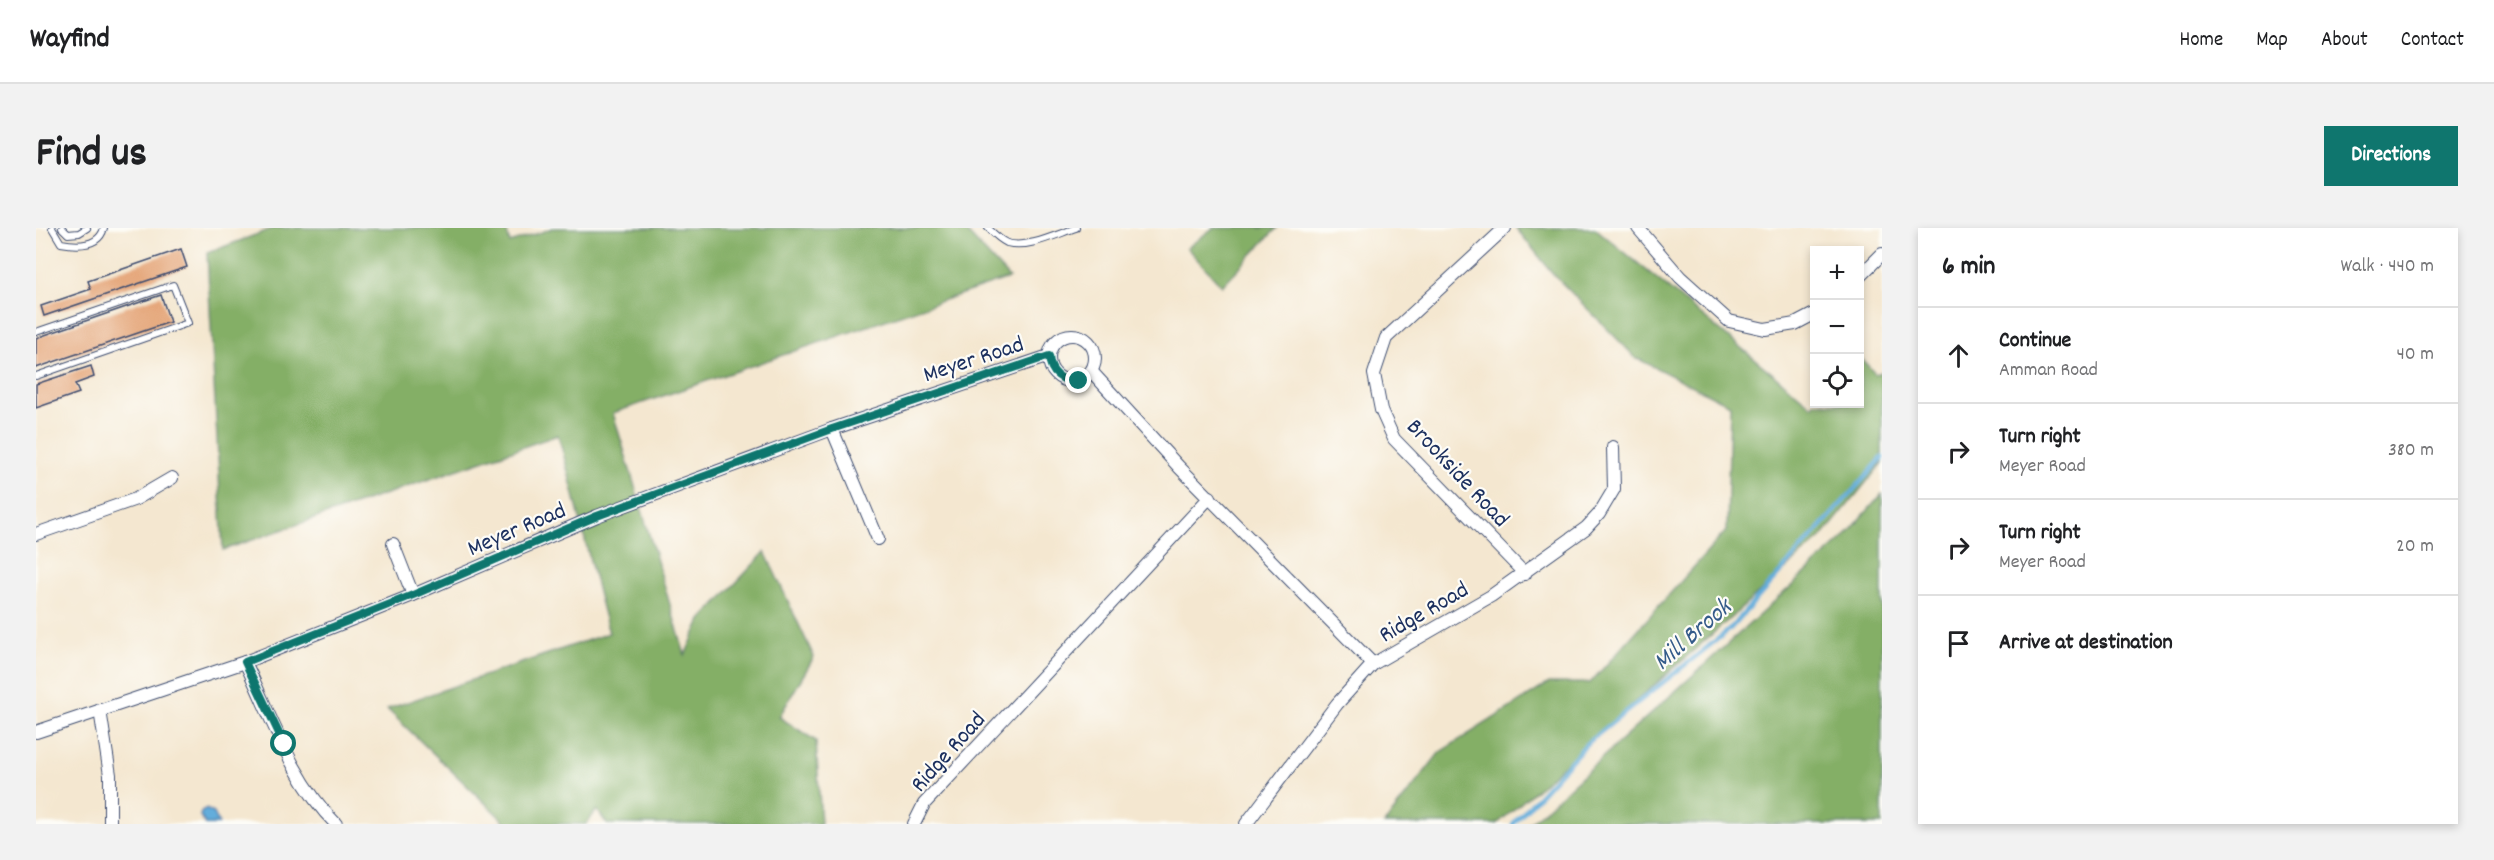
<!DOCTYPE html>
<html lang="en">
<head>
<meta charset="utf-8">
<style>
	:root { --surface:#fff; --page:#f2f2f2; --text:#202124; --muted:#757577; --line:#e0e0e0; --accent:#0f766e }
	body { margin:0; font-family:Dekko,sans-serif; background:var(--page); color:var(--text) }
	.controls { position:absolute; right:18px; top:18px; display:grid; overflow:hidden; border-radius:0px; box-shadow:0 3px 9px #0003 }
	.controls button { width:54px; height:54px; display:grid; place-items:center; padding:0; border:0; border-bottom:2px solid var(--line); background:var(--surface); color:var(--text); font:30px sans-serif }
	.stop { position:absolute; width:18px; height:18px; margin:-14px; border:4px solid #0f766e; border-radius:50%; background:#fff }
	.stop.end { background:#0f766e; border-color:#fff; box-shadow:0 2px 6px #0008 }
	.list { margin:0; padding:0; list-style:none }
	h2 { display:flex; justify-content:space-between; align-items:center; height:78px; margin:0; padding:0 24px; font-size:26px }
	h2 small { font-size:20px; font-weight:400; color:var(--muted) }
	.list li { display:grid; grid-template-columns:39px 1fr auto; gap:18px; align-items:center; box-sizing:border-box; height:96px; padding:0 24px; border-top:2px solid var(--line) }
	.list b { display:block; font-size:22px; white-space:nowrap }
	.list p { margin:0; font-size:20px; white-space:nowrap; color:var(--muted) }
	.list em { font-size:20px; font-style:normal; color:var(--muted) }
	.icon { flex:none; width:33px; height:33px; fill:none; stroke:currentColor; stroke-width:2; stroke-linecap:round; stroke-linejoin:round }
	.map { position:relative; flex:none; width:1846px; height:596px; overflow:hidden; border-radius:0px }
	header { display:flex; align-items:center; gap:36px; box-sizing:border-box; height:84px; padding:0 30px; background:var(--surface); border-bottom:2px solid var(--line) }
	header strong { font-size:28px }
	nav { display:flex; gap:33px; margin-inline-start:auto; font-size:21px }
	.intro { display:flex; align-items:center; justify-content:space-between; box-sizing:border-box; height:144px; padding:0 36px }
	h1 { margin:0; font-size:42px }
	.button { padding:15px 27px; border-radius:0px; background:var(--accent); color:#fff; font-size:21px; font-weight:700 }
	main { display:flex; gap:36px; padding:0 36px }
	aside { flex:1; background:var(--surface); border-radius:0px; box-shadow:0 3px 9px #0003 }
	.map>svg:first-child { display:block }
</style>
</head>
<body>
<header>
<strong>Wayfind</strong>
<nav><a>Home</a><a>Map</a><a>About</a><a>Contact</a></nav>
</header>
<div class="intro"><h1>Find us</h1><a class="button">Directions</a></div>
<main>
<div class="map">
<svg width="1846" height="596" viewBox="0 0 1846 596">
	<rect width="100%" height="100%" fill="#fdfcf7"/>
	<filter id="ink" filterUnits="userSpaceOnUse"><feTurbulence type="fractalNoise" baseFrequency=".0167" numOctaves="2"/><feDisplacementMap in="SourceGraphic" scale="12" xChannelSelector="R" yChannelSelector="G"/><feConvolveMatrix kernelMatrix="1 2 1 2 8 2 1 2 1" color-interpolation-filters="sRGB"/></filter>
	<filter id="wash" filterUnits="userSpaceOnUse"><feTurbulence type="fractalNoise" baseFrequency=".008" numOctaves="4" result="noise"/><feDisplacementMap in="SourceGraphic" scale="24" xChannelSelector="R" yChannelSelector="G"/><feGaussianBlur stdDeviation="1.35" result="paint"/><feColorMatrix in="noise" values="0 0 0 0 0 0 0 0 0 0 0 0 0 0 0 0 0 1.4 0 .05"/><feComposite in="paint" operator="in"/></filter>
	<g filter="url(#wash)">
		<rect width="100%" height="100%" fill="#f4e7d0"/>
		<g fill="#84af66" stroke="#506f62" stroke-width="1.5">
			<path d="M 238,0 L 470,0 L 474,15 L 517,0 L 927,0 L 973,50 L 577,185 L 649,427 L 665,392 L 729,324 L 778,429 L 743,489 L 780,513 L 785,596 L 571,596 L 561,582 L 550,596 L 471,596 L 351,481 L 573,405 C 554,339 541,272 522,207 L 187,322 L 171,25 Z"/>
			<path d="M 1177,0 L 1241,0 L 1186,58 L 1151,20 Z"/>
			<path d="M 1480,0 L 1559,0 L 1776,178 L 1778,174 L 1824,176 L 1824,129 L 1839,146 L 1846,144 L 1846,235 L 1785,310 L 1461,596 L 1348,596 L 1404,524 L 1513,455 L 1554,455 L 1691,302 L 1694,177 L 1600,130 L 1518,47 Z"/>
			<path d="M 1846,266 L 1846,596 L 1493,596 L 1807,311 Z"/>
		</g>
		<path fill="#63addb" stroke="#3f6e9c" stroke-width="1.5" d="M 170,581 L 178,585 L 183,596 L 169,596 L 164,588 L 165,584 Z"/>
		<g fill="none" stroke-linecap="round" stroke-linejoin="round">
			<path stroke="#63addb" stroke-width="4.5" d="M 1477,596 L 1551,515 L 1693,402 L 1846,230"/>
		</g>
		<g id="blocks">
			<g fill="#e5a77b">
				<path d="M 145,21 L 151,39 L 8,88 L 5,78 L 55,61 L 52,53 Z"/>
				<path d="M 125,67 L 134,94 L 0,140 L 0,110 Z"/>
				<path d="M 55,138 L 58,149 L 39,156 L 43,165 L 0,180 L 0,156 Z"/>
			</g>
		</g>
	</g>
	<g filter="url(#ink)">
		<use href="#blocks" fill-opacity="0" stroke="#3c4b6f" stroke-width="1.5"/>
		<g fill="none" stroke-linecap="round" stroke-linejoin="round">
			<g stroke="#3c4b6f" stroke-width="8">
				<g id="lane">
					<path d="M 16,0 L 25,15 C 41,18 63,19 68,0"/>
					<path d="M 26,0 L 32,6 L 43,5 L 51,0"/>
					<path d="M 952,0 C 957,5 964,12 971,15 C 992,21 1021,6 1040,0"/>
					<path d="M 0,104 L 137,57 L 152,95 L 0,148"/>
				</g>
			</g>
			<g stroke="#3c4b6f" stroke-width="14">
				<g id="street">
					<path d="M 1469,0 L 1350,110 L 1338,146 L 1345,182 L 1358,211 L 1489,346"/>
					<path d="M 1602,0 L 1644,49 L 1693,93 L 1729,101 L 1759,96 L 1778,86"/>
					<path d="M 1824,48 L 1846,26"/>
					<circle cx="1036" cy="130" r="23"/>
					<path d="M 1056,144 L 1143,239 L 1337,436"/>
					<path d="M 796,201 L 842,311"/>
					<path d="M 0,306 L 100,271 L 136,250"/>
					<path d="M 357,316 L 377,367"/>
					<path d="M 209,434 C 235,488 257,554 300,596"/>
					<path d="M 64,482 L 74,547 L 74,596"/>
					<path d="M 0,504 L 209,434 L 377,367 L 561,288 L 796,201 L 1013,128"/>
					<path d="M 878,596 L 888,576 L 1174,269"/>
					<path d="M 1210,596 L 1301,476 L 1337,436 L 1455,368 L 1550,300 L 1563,286 L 1578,261 L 1577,219"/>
				</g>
			</g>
			<use href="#lane" stroke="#fff" stroke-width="6"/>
			<use href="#street" stroke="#fff" stroke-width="12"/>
		</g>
	</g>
	<g fill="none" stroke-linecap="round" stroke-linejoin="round" filter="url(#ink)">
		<path stroke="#0f766e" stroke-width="8" d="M 248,516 L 209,434 L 377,367 L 561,288 L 796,201 L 1013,128 C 1014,146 1026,154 1043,153"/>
	</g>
	<g text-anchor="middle" stroke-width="4.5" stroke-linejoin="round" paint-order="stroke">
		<g font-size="24" fill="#1b2f5e" stroke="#fdfcf7">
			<text transform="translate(937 130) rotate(-18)" y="8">Meyer Road</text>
			<text transform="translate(1423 244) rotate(47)" y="8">Brookside Road</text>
			<text transform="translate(480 300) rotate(-23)" y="8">Meyer Road</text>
			<text transform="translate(1387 383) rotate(-30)" y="8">Ridge Road</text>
			<text transform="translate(911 523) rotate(-48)" y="8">Ridge Road</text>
		</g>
		<g font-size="26" font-style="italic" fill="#345b8a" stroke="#fdfcf7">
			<text transform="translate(1655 405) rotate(-41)" y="9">Mill Brook</text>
		</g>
	</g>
</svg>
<div class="controls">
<button>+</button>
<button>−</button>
<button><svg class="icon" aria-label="locate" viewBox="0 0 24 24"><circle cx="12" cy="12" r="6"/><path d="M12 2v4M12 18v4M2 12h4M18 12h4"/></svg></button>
</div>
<div class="stop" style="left:248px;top:516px"></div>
<div class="stop end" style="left:1043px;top:153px"></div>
</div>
<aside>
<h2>6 min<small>Walk · 440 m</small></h2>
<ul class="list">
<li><svg class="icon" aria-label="ahead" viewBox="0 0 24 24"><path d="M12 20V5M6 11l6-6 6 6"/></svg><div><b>Continue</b><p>Amman Road</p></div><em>40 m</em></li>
<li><svg class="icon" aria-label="right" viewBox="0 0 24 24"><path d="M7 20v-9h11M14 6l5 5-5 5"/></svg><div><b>Turn right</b><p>Meyer Road</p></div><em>380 m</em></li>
<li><svg class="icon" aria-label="right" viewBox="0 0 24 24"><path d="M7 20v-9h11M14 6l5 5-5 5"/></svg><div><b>Turn right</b><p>Meyer Road</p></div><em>20 m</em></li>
<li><svg class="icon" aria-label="arrive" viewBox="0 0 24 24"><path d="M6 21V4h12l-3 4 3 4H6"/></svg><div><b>Arrive at destination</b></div></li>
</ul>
</aside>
</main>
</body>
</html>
